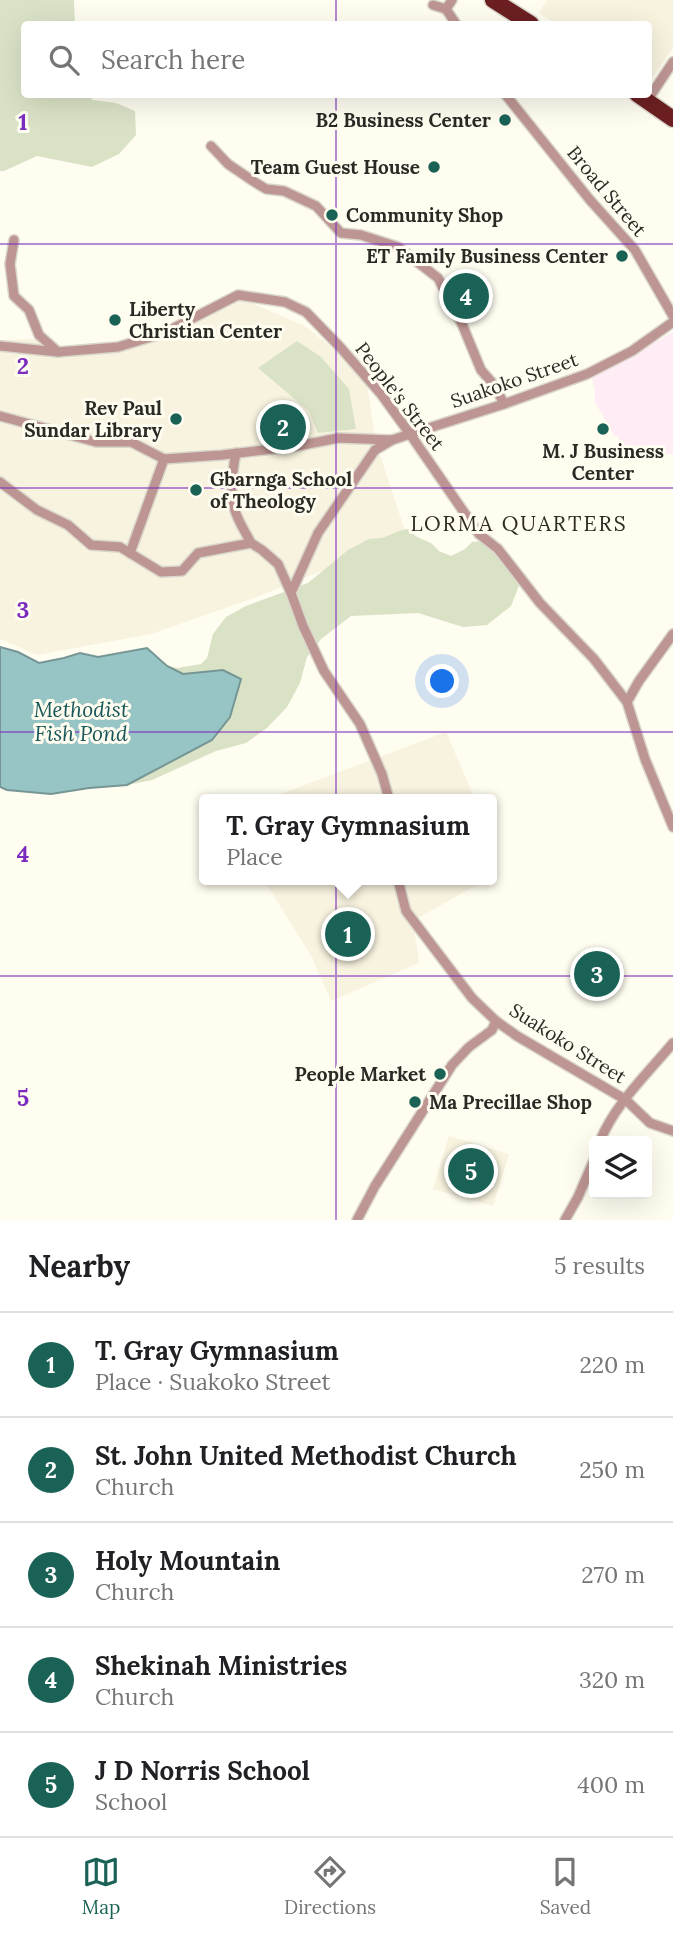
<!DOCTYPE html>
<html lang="en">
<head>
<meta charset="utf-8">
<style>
	:root { --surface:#fff; --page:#f6f6f6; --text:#202124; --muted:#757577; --line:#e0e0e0; --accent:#1b6256 }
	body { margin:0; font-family:Lora,serif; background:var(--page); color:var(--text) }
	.controls { position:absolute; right:21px; bottom:21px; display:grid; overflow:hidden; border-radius:7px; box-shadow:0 7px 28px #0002 }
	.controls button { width:63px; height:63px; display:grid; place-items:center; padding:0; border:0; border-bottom:2px solid var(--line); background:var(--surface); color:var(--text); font:35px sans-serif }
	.you { position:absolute; left:443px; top:682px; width:24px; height:24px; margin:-18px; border:5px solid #fff; border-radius:50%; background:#1a73e8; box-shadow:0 0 0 10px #1a73e833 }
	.badge { display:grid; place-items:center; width:46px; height:46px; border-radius:50%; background:var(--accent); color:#fff; font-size:23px; font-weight:700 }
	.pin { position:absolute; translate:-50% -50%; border:4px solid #fff; box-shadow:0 2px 7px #0006 }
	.popup { position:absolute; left:199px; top:794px; width:298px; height:91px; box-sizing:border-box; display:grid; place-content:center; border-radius:7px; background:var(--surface); filter:drop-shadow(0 2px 5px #0005); font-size:23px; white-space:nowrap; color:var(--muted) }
	.popup b { font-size:26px; color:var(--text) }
	.popup::after { content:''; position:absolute; left:50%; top:100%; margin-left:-14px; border:14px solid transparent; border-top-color:var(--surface) }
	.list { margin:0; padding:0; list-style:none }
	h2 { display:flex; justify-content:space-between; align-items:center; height:91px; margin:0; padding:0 28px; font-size:30px }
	h2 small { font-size:23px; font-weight:400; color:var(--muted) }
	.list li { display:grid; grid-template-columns:46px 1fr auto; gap:21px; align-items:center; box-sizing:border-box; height:105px; padding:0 28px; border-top:2px solid var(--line) }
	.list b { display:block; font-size:26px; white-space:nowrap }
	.list p { margin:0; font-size:23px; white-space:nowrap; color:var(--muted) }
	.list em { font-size:23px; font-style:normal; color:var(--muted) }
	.icon { flex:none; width:38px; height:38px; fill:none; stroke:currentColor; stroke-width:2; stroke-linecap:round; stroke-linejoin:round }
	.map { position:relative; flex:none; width:673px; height:1220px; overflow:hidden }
	.search { position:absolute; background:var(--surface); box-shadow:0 7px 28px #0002; left:21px; right:21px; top:21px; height:77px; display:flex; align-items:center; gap:18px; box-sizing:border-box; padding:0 24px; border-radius:7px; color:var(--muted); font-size:26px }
	.sheet { height:616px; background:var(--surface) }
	nav { display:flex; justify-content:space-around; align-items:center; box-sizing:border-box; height:98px; border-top:2px solid var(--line); background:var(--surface); font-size:19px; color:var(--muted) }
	nav a { display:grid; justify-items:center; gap:4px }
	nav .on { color:var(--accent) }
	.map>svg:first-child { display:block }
</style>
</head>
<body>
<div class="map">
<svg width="673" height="1220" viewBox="0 0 673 1220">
	<rect width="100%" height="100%" fill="#fffcf0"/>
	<path fill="#ffecf5" d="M 673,332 L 673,454 L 656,454 L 624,450 L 618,437 L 614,435 L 595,402 L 595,391 L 592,378 Z"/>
	<g fill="#f8f3df">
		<path d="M 547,0 L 673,0 L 673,48 L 649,83 L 648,24 L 556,24 L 539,13 Z"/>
		<path d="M 242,299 L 305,326 L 340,354 L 367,385 L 376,443 L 407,537 L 254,598 L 151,634 L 37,655 L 0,639 L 0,340 L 47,339 L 68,355 L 149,338 Z"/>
		<path d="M 446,732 L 475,799 L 281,799 L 283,793 Z"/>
		<path d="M 264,880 L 485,880 L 413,921 L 419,963 L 331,1001 L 312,957 Z"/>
		<path d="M 449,1136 L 509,1154 L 493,1206 L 433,1189 Z"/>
	</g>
	<g fill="#dae2c6">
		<path d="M 0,0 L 74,0 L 75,24 L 24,24 L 24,94 L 91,95 L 92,100 L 116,103 L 135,111 L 136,135 L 119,154 L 92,167 L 37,156 L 4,171 L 0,171 Z"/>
		<path d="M 297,341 L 321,357 L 349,389 L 356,429 L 318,433 L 309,411 L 258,368 Z"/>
		<path d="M 412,528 L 415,536 L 431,543 L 439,551 L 451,556 L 465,549 L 472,542 L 483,541 L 498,550 L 505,566 L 520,583 L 511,606 L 487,625 L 463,627 L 418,613 L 351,616 L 321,639 L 307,657 L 300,683 L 287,707 L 267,728 L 246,743 L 216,751 L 152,780 L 127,785 L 212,740 L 198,672 L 183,674 L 167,666 L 177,668 L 201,664 L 207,658 L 213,634 L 226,617 L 246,606 L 308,583 L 348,550 L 369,539 L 382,538 L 399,531 Z"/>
	</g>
	<path fill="#97c4c5" stroke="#769695" stroke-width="2" d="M 0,647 L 18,652 L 39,663 L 64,658 L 80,653 L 98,657 L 147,648 L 167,666 L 183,674 L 223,670 L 241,679 L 230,717 L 212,740 L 127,785 L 89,788 L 51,794 L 7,790 L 0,787 Z"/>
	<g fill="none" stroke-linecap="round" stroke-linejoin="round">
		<g stroke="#d9d6cb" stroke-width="12">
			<g id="street">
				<path d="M 452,0 L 446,9 L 456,24"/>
				<path d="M 433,5 L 446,9"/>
				<path d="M 505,94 L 590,200 L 635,250 L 673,316"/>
				<path d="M 647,101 L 673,62"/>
				<path d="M 211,146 L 228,164 L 253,181 L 266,189 L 284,191 L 316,206 L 341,233 L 361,235 L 398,247 L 438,278 L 462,324 L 481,370 L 495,386 L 504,404"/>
				<path d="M 14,240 L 10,264 L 14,296 L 29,310 L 39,335 L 58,352 L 118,347 L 164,333 L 238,295 L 285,302 L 306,312 L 340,347 L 381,394 L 410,434 L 479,534 L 498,549 L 540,603 L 594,659 L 627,702 L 645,759 L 673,827"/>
				<path d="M 0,346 L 58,352"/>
				<path d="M 0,416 L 96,442 L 131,442 L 164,459 L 222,455 L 298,446 L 338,438 L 391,440"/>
				<path d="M 236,453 C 233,468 230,488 233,503 C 235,517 245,531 251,543"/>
				<path d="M 0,482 L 37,510 L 68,525 L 91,545 L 120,547 L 161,572 L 182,571 L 198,553 L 251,543 L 262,550 L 278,564 L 291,593"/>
				<path d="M 130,553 L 164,459"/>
				<path d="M 627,702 L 639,681 L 673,634"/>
				<path d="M 389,799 L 382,774 L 360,724 L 324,671 L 303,626 L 291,593 L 318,533 L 375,450 L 392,440 L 410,434 L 504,404 L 587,374 L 632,351 L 673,322"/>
				<path d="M 398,880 L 406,911 L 472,998 L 496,1021 L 517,1036 L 626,1100 L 650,1123 L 673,1131"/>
				<path d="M 600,1141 C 615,1104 648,1073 673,1043"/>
				<path d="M 357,1220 L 375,1186 L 452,1065 L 469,1047 L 492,1030 L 496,1021"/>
				<path d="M 565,1220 L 578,1197 L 594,1160"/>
			</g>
		</g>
		<g stroke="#d9d6cb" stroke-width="19">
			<g id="highway">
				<path d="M 493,0 L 531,24"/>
				<path d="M 637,94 L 673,119"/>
			</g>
		</g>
		<use href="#street" stroke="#bd9592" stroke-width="9"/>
		<use href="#highway" stroke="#6b1f20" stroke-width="16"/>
	</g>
	<path fill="none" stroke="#7b2cbf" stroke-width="2" stroke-opacity="0.55" d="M 336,0 L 336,24M 336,94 L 336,1220M 0,244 L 673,244M 0,488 L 673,488M 0,732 L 673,732M 0,976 L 673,976"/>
	<g fill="#1b6256" stroke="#fffcf0" stroke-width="2.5">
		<circle cx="505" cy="120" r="7"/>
		<circle cx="434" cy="167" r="7"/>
		<circle cx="332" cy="215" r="7"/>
		<circle cx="622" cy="256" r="7"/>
		<circle cx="115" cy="320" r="7"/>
		<circle cx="176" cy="419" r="7"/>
		<circle cx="603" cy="429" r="7"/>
		<circle cx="196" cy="490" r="7"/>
		<circle cx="440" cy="1074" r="7"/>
		<circle cx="415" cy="1102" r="7"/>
	</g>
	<g text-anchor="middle" stroke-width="6" stroke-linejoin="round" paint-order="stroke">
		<g font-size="19" font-weight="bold" fill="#2a2924" stroke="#fffcf0" text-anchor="end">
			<text x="491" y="127">B2 Business Center</text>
			<text x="420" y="174">Team Guest House</text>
			<text x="346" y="222" text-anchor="start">Community Shop</text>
			<text x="608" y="263">ET Family Business Center</text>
			<text x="129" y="316" text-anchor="start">Liberty<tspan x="129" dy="22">Christian Center</tspan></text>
			<text x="162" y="415">Rev Paul<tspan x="162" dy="22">Sundar Library</tspan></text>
			<text x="603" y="458" text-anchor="middle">M. J Business<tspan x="603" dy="22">Center</tspan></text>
			<text x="210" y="486" text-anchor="start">Gbarnga School<tspan x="210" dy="22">of Theology</tspan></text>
			<text x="426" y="1081">People Market</text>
			<text x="429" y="1109" text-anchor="start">Ma Precillae Shop</text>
		</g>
		<g font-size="19" fill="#2a2924" stroke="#fffcf0">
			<text transform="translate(607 191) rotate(50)" y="7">Broad Street</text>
			<text transform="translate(514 380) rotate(-19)" y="7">Suakoko Street</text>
			<text transform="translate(400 396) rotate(52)" y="7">People's Street</text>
			<text transform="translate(568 1043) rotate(32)" y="7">Suakoko Street</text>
		</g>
		<g font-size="21" letter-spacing="2" fill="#2e2b23" stroke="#fffcf0">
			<text x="519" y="531">LORMA QUARTERS</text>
		</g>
		<g font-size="21" font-style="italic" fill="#175759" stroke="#fffcf0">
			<text x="81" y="717">Methodist<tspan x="81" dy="24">Fish Pond</tspan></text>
		</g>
	</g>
	<g font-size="23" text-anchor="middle" font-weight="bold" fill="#7b2cbf" stroke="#fffcf0" stroke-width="6" stroke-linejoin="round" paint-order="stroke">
		<text x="23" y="130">1</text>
		<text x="23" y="374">2</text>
		<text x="23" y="618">3</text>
		<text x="23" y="862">4</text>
		<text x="23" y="1106">5</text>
	</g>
</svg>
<div class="controls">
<button><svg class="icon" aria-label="layers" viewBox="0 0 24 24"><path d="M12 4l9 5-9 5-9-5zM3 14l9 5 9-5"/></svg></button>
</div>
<div class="you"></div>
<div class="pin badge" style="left:348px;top:934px">1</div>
<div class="popup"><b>T. Gray Gymnasium</b>Place</div>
<div class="pin badge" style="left:283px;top:427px">2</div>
<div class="pin badge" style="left:597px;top:974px">3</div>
<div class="pin badge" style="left:466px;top:296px">4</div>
<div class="pin badge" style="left:471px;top:1171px">5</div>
<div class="search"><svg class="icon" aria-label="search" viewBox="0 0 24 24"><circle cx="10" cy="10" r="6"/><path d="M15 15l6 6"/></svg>Search here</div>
</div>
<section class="sheet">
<h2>Nearby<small>5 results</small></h2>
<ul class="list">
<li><span class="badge">1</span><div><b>T. Gray Gymnasium</b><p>Place · Suakoko Street</p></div><em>220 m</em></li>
<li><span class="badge">2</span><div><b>St. John United Methodist Church</b><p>Church</p></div><em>250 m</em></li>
<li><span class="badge">3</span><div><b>Holy Mountain</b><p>Church</p></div><em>270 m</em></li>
<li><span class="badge">4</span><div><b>Shekinah Ministries</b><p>Church</p></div><em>320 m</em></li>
<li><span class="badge">5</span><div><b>J D Norris School</b><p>School</p></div><em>400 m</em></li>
</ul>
</section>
<nav>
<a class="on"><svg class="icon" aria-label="map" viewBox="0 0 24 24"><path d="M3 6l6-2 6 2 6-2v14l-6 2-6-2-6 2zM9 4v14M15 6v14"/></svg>Map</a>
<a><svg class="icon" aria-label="directions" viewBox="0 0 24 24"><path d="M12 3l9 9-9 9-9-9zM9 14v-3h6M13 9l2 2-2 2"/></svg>Directions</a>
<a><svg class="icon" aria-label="saved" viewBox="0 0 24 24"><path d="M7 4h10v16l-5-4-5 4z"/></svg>Saved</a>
</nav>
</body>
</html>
